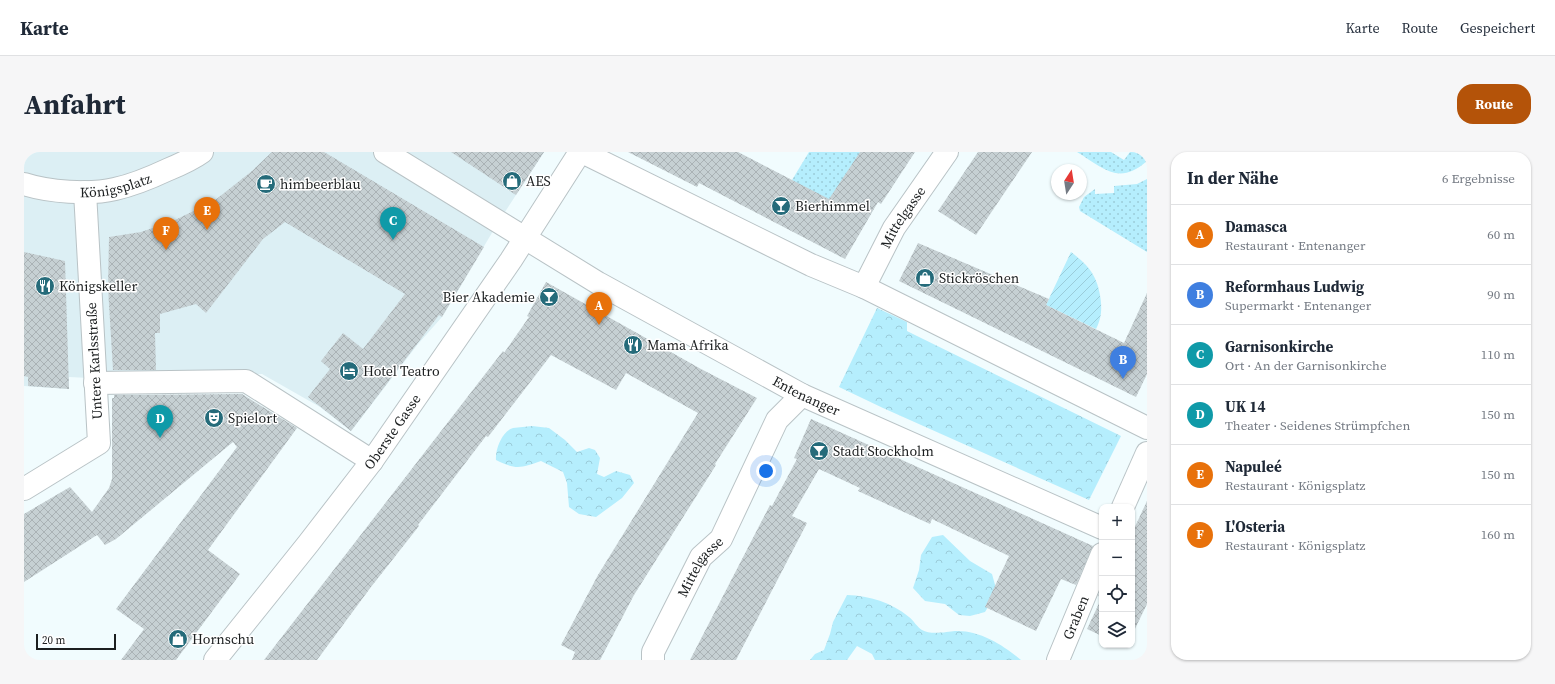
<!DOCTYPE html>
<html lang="de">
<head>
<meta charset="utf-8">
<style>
	:root { --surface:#fff; --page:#f6f6f7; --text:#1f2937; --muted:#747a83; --line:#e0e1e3; --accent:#b45309 }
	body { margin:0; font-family:"Source Serif 4",serif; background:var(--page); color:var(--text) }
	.controls { position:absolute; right:12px; bottom:12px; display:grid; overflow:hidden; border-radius:8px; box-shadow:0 1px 3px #0004 }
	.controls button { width:36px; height:36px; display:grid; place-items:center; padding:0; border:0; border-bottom:1px solid var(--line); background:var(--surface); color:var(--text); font:20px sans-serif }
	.compass { position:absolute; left:1027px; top:12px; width:36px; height:36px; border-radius:50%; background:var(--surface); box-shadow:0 1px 3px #0004; rotate:12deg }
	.scale { position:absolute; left:12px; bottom:10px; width:80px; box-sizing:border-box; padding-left:4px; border:2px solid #1c1f20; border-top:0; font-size:11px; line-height:14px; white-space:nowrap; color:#1c1f20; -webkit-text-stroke:3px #fff; paint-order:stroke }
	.you { position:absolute; left:742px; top:319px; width:14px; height:14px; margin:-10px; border:3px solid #fff; border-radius:50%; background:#1a73e8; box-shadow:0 0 0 6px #1a73e833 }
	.badge { display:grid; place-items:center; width:26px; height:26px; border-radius:50%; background:var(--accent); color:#fff; font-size:13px; font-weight:700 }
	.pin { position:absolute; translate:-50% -33px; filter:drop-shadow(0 1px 2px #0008) }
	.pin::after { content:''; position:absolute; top:21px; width:14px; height:12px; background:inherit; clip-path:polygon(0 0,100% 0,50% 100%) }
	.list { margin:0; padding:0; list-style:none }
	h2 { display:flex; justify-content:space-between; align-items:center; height:52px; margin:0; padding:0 16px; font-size:17px }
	h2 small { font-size:13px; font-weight:400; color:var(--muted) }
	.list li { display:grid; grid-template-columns:26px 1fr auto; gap:12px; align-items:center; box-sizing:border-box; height:60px; padding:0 16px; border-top:1px solid var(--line) }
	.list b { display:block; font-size:15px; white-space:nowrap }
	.list p { margin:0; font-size:13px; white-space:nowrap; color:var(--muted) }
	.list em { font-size:13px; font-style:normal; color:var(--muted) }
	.icon { flex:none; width:22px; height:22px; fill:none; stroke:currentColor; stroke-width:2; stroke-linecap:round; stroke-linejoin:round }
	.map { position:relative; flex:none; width:1123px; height:508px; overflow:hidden; border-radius:16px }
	header { display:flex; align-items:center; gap:24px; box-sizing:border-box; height:56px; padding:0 20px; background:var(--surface); border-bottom:1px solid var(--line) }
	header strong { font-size:19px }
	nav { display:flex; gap:22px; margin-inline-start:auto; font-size:14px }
	.intro { display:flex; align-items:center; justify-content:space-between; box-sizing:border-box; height:96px; padding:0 24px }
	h1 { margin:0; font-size:28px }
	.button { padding:10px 18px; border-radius:16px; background:var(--accent); color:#fff; font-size:14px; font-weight:700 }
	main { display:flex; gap:24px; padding:0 24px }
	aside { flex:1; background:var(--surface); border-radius:16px; box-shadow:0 1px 3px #0004 }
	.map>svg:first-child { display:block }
</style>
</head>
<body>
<header>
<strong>Karte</strong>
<nav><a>Karte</a><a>Route</a><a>Gespeichert</a></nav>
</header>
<div class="intro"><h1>Anfahrt</h1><a class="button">Route</a></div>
<main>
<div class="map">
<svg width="1123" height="508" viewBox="0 0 1123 508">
	<defs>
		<pattern id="grass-dots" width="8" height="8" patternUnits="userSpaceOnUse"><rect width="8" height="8" fill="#b5eefd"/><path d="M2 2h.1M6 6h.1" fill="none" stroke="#9bccd9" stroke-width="1.8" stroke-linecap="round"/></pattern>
		<pattern id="forest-crowns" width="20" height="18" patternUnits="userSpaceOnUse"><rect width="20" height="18" fill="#b5eefd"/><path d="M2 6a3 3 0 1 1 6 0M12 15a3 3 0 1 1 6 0" fill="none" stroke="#9bccd9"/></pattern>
		<pattern id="garden-furrows" width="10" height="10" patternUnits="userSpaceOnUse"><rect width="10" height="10" fill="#b5eefd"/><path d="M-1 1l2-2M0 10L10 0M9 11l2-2" fill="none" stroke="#9bccd9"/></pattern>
		<pattern id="building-cross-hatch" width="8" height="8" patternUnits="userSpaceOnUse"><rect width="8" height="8" fill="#c6d0d3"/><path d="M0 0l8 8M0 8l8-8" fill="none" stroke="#aab2b5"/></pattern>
	</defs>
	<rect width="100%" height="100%" fill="#f1fcfe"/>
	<path fill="#dceff4" d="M 0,0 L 520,0 L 475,69 L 418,165 L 394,192 L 327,279 L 296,255 L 238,222 L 85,227 L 45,225 L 45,237 L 0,234 Z"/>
	<g fill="url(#grass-dots)">
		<path d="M 785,0 L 836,0 L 810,57 L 768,28 Z"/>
		<path d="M 1053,0 L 1087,0 L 1100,8 L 1106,0 L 1123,0 L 1123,9 C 1095,34 1079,16 1053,0 Z"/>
		<path d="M 1123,27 L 1123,100 L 1056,59 L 1055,55 L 1060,45 L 1071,37 L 1071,42 L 1090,41 L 1090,34 L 1113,32 Z"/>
	</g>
	<g fill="url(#forest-crowns)">
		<path d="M 853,156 L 883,170 L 883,179 L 893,184 L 1097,284 L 1065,348 L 859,256 L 815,235 Z"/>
		<path d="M 508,274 L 525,276 L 541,288 L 553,300 L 565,296 L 571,298 L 576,306 L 573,322 L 580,325 L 592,319 L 606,323 L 610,331 L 598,346 L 572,365 L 555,362 L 545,355 L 543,331 L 539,320 L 517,309 C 497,316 492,318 472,308 C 471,298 478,279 489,276 C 495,275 502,275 508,274 Z"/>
		<path d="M 919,383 L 946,409 L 968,422 L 973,440 L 961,460 L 946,464 L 935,463 L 921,452 L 901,449 L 889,436 L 895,418 L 897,403 L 908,385 Z"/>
		<path d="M 823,443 C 846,444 867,450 885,465 C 890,469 893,475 898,478 C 906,483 923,480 931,479 C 956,478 979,493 997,508 L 851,508 L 848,502 L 833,494 L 823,508 L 786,508 L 791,502 L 800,498 L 806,482 L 809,470 Z"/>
	</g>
	<path fill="url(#garden-furrows)" d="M 1047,100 C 1064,113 1072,122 1076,143 C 1078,156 1078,165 1072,177 L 1022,153 Z"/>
	<g fill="url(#building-cross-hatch)">
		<path d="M 248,0 L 300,0 L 460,95 L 418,165 L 415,163 L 327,279 L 284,245 L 306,217 L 297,209 L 319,181 L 339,197 L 381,142 L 261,70 L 239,87 L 182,161 L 172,152 L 136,162 L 136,181 L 131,181 L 132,218 L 89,218 L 84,136 L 85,85 L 117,80 L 149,69 L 190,49 L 228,19 Z"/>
		<path d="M 427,0 L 520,0 L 492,43 Z"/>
		<path d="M 604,0 L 714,0 L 805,47 L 836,0 L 891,0 L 857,52 L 854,50 L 821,107 L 675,31 L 673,35 Z"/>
		<path d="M 954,0 L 1008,0 L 952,83 L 914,59 Z"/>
		<path d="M 894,91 L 1025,147 L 1022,153 L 1100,191 L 1123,141 L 1123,222 L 1112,245 L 875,129 Z"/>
		<path d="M 0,100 L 41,109 L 45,237 L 4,234 L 4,225 L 0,224 Z"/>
		<path d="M 522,130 L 677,217 L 733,246 L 691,312 L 692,313 L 610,443 L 576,508 L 548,508 L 551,500 L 537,493 L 574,423 L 674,261 L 602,221 L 592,238 L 527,203 L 464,285 L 462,284 L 394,373 L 395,374 L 347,435 L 293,508 L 240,508 L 479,199 L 480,201 L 505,165 L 503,164 Z"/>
		<path d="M 218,242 L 273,276 L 184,398 L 216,422 L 152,508 L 97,508 L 120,477 L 92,457 L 213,295 L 209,290 L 92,387 L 81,393 L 73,383 L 0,430 L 0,362 L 46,335 L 68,360 L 85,336 L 88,327 L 88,246 L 90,246 L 90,243 Z"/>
		<path d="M 787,267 L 1069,394 L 1052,433 L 1037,427 L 1012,479 L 961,455 L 985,404 L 908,367 L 906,372 L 834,339 L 836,336 L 795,317 L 768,364 L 783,371 L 712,508 L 666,508 L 746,353 L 748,354 L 773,307 L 770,306 Z"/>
		<path d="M 1123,349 L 1123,452 L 1108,483 L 1108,381 Z"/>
		<path d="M 1078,435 L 1078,484 L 1063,477 L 1078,445 L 1074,444 Z"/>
	</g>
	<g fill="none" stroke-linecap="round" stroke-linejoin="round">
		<g stroke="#b9c3c6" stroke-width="24">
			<g id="street">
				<path id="s1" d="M 361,0 L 574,131 L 778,243 L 1078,376"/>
				<path d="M 558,0 L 787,113 L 840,135 L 1123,276"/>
				<path id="s2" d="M 0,32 C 24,40 66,43 91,37 C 109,33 126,26 143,18 C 155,13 167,8 178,0"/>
				<path id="s3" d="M 840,135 L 870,76 L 923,0"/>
				<path d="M 71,231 L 222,229 L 348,309"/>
				<path d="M 0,337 L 75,291 L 61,40"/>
				<path d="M 1099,355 L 1123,301"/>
				<path id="s4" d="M 191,508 L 284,392 L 348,309 L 487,108 L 556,0"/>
				<path id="s5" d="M 629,508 L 629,500 L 677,405 L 697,387 L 753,268 L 778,243"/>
				<path id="s6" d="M 1034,508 L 1078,402"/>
			</g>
		</g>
		<use href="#street" stroke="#fff" stroke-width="22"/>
	</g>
	<defs>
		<g id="shop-disc" transform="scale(1)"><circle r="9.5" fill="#256b7a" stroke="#fff"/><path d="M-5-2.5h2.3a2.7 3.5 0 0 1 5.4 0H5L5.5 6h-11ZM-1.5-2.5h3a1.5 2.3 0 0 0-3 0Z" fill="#fff"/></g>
		<g id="cafe-disc" transform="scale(1)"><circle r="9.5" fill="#256b7a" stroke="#fff"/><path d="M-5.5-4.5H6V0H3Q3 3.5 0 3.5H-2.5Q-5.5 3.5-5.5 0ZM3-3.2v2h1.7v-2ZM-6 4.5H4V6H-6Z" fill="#fff"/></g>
		<g id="bar-disc" transform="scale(1)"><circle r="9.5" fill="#256b7a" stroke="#fff"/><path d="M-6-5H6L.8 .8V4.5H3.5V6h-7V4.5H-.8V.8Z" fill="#fff"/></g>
		<g id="restaurant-disc" transform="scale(1)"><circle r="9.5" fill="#256b7a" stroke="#fff"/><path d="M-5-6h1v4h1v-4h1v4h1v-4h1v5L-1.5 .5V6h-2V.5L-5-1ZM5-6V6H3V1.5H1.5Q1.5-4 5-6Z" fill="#fff"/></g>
		<g id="hotel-disc" transform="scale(1)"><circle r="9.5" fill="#256b7a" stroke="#fff"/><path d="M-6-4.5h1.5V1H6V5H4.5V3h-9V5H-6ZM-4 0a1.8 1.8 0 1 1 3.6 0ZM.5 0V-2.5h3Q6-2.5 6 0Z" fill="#fff"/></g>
		<g id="theatre-disc" transform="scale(1)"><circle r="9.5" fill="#256b7a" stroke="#fff"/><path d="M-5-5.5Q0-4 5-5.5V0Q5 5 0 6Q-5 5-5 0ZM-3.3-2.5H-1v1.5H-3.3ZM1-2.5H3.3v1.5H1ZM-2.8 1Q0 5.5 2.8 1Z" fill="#fff"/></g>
	</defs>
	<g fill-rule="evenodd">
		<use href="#shop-disc" x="488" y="29"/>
		<use href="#cafe-disc" x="242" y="32"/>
		<use href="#bar-disc" x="757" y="54"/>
		<use href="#shop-disc" x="901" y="126"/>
		<use href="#restaurant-disc" x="21" y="134"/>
		<use href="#bar-disc" x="525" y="145"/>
		<use href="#restaurant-disc" x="609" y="193"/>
		<use href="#hotel-disc" x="325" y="219"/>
		<use href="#theatre-disc" x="190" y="266"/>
		<use href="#bar-disc" x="795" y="299"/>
		<use href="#shop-disc" x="154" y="487"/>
	</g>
	<g text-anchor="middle" stroke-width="3" stroke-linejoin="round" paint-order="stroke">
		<g font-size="14" fill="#1c1f20" stroke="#fff" text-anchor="start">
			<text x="502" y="34">AES</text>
			<text x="256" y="37">himbeerblau</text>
			<text x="771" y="59">Bierhimmel</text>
			<text x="915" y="131">Stickröschen</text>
			<text x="35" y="139">Königskeller</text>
			<text x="511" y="150" text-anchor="end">Bier Akademie</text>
			<text x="623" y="198">Mama Afrika</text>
			<text x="339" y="224">Hotel Teatro</text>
			<text x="204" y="271">Spielort</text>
			<text x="809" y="304">Stadt Stockholm</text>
			<text x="168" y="492">Hornschu</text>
		</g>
		<g font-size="14" fill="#1c1f20" stroke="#fff">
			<text dy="5" stroke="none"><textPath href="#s2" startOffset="93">Königsplatz</textPath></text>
			<text dy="5" stroke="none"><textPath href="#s3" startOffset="80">Mittelgasse</textPath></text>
			<text transform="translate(70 209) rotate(-93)" y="5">Untere Karlsstraße</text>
			<text dy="5" stroke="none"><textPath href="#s1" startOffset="487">Entenanger</textPath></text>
			<text dy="5" stroke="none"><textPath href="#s4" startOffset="289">Oberste Gasse</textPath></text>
			<text dy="5" stroke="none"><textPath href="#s5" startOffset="106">Mittelgasse</textPath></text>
			<text dy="5" stroke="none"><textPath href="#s6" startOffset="46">Graben</textPath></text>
		</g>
	</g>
</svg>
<div class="controls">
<button>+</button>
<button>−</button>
<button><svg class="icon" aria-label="locate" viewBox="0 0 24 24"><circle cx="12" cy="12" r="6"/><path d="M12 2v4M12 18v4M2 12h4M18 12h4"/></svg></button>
<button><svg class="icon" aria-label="layers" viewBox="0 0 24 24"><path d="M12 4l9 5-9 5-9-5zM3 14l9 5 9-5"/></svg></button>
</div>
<svg class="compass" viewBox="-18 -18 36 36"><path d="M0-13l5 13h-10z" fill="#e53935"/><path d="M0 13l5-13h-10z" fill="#747a83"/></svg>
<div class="scale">20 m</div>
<div class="you"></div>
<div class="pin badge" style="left:575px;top:173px;background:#e8710a">A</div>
<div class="pin badge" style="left:1099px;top:227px;background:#3f7fe0">B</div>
<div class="pin badge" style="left:369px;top:88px;background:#0f9aa8">C</div>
<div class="pin badge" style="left:136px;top:286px;background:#0f9aa8">D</div>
<div class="pin badge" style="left:183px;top:78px;background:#e8710a">E</div>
<div class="pin badge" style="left:142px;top:98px;background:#e8710a">F</div>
</div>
<aside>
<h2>In der Nähe<small>6 Ergebnisse</small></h2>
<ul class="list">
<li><span class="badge" style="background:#e8710a">A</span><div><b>Damasca</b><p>Restaurant · Entenanger</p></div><em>60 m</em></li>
<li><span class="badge" style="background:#3f7fe0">B</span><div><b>Reformhaus Ludwig</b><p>Supermarkt · Entenanger</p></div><em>90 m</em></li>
<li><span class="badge" style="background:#0f9aa8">C</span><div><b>Garnisonkirche</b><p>Ort · An der Garnisonkirche</p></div><em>110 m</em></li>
<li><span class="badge" style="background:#0f9aa8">D</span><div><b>UK 14</b><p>Theater · Seidenes Strümpfchen</p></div><em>150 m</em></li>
<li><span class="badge" style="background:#e8710a">E</span><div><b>Napuleé</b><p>Restaurant · Königsplatz</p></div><em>150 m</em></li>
<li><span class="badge" style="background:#e8710a">F</span><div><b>L'Osteria</b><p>Restaurant · Königsplatz</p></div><em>160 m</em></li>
</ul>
</aside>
</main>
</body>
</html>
